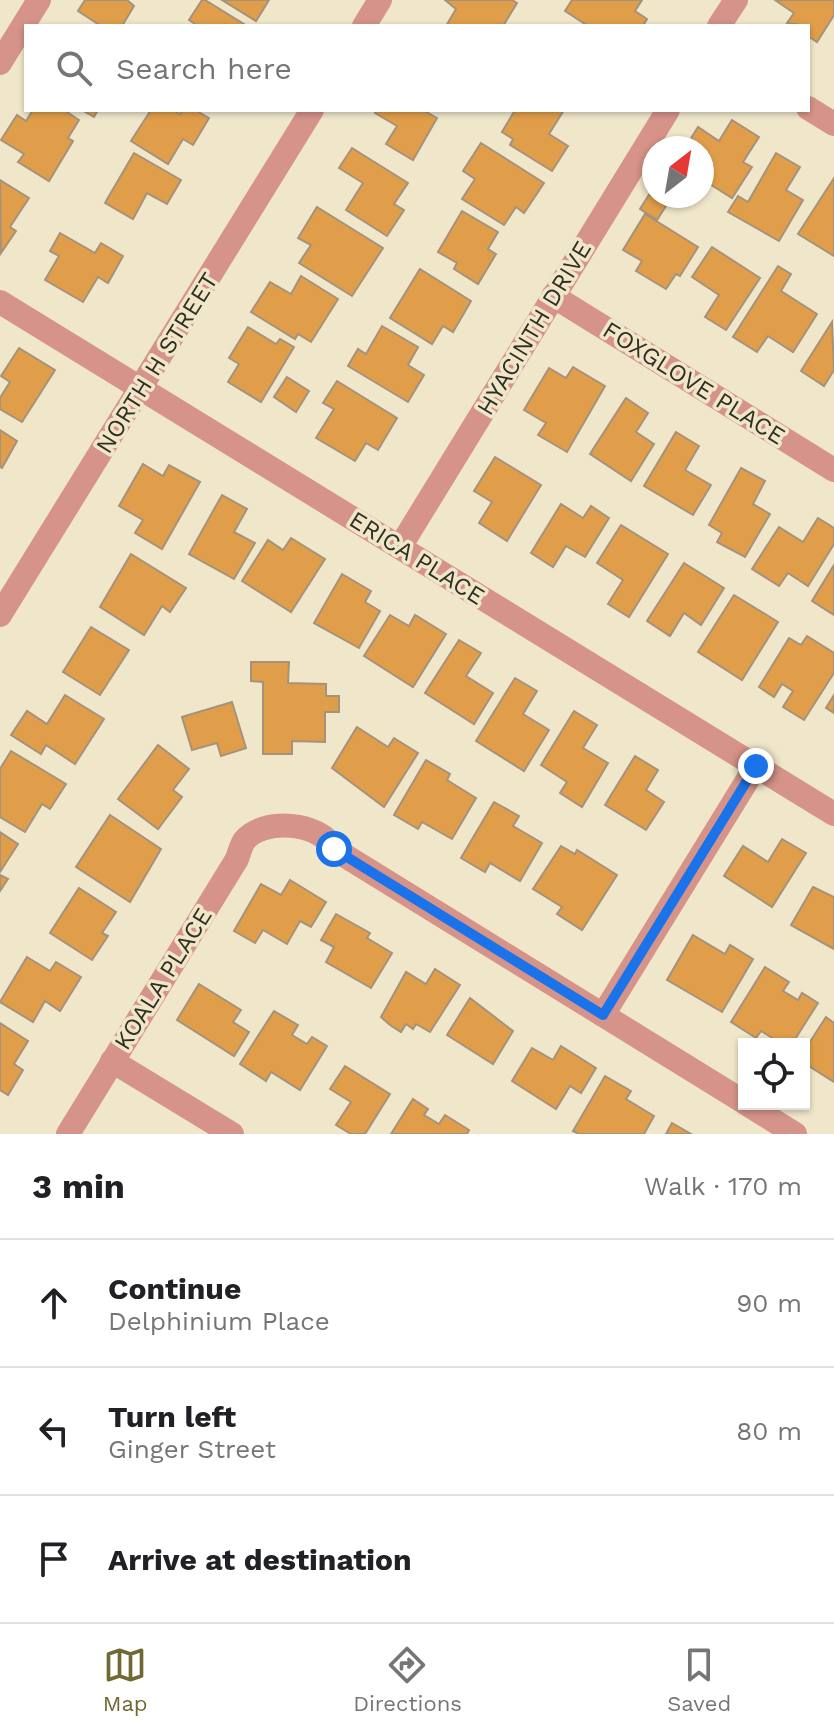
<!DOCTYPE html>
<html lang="en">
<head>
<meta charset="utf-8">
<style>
	:root { --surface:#fff; --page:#f6f6f6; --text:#202124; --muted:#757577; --line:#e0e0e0; --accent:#716834 }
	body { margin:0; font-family:"Work Sans",sans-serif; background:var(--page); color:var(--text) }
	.controls { position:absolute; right:24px; bottom:24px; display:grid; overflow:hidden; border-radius:0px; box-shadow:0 2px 6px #0004 }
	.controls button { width:72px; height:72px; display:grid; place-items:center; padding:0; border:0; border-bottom:2px solid var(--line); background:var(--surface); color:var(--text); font:40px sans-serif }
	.compass { position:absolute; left:642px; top:136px; width:72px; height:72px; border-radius:50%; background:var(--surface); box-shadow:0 2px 6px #0004; rotate:31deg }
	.stop { position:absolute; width:24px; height:24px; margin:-18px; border:6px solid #1a73e8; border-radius:50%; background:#fff }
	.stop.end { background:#1a73e8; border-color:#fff; box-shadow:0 2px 8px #0008 }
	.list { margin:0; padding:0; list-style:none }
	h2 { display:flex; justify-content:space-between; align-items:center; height:104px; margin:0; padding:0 32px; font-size:34px }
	h2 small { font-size:26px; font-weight:400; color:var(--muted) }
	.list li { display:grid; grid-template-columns:52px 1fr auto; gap:24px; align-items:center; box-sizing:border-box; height:128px; padding:0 32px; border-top:2px solid var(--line) }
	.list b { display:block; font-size:30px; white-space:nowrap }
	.list p { margin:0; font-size:26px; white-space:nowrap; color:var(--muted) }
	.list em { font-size:26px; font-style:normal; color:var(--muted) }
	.icon { flex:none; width:44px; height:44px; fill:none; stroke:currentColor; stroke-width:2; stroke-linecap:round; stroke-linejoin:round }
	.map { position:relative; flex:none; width:834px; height:1134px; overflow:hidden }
	.search { position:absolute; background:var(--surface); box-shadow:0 2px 6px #0004; left:24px; right:24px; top:24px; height:88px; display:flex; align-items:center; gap:20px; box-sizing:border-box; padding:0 28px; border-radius:0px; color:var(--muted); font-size:30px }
	.sheet { height:488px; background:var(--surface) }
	nav { display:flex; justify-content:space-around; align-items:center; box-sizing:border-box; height:112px; border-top:2px solid var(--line); background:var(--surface); font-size:22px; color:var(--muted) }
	nav a { display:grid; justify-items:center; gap:4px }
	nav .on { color:var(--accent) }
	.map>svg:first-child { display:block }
</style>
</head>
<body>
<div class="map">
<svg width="834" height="1134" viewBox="0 0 834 1134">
	<rect width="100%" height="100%" fill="#f0e7ca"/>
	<g fill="#e09e4a" stroke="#a6927b" stroke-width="2">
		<path d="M 85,0 L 127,0 L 134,6 L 122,26 L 101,26 L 78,11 Z"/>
		<path d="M 202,0 L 205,0 L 247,26 L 198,26 L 189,20 Z"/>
		<path d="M 222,0 L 269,0 L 256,21 Z"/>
		<path d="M 445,0 L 512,0 L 517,3 L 503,26 L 446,26 L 456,9 Z"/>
		<path d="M 572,0 L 642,0 L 635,11 L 647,19 L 643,26 L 588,26 L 565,11 Z"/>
		<path d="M 775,0 L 834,0 L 834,15 L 817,42 L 808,36 L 808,26 L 787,23 L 794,13 Z"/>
		<path d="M 33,110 L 64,110 L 79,120 L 68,138 L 73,141 L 49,181 L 18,162 L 24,154 L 1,140 L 17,115 L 26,121 Z"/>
		<path d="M 82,110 L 98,110 L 94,117 Z"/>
		<path d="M 151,110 L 173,110 L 180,114 L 183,110 L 195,110 L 209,118 L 193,145 L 183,139 L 168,164 L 131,141 Z"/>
		<path d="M 377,110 L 423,110 L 437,118 L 413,160 L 386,144 L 397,126 L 375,113 Z"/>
		<path d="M 515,110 L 564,110 L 549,134 L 568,146 L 552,171 L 510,145 L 513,139 L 502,132 Z"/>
		<path d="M 732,120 L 759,137 L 743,162 L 752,167 L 732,198 L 702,179 L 702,148 L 685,148 L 698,127 L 719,141 Z"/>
		<path d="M 481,143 L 544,183 L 524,213 L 516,207 L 504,225 L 462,199 L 475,179 L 463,171 Z"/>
		<path d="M 352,148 L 408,183 L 394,204 L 404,210 L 387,236 L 346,210 L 363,183 L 339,168 Z"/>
		<path d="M 134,153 L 181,180 L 167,204 L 147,193 L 133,219 L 105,203 Z"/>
		<path d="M 776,153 L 800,167 L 786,190 L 803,200 L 779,241 L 728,212 L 738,196 L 748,202 Z"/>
		<path d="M 834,178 L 834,256 L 798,234 Z"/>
		<path d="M 0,180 L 29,198 L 10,227 L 16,231 L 1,253 Z"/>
		<path d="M 654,187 L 654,196 L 671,198 L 657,220 L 640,209 Z"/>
		<path d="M 317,207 L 383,248 L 352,296 L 299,263 L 311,245 L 298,238 Z"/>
		<path d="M 462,211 L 498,232 L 488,249 L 496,254 L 478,284 L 454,269 L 457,263 L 438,252 Z"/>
		<path d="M 645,214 L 698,247 L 680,276 L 676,274 L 666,289 L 636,271 L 642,261 L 623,250 Z"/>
		<path d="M 60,233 L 95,253 L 101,243 L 123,256 L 108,283 L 98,277 L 83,302 L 45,280 L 59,256 L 50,251 Z"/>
		<path d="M 712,247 L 760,278 L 726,330 L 705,317 L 719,295 L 692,277 Z"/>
		<path d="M 778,266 L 791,274 L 781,291 L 817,314 L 793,352 L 768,336 L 757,352 L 733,337 Z"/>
		<path d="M 420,269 L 471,301 L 453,332 L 443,326 L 432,344 L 390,318 Z"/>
		<path d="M 301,276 L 338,299 L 311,342 L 298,334 L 295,339 L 251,312 L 270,282 L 291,294 Z"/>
		<path d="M 832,322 L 834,370 L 824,386 L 801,371 Z"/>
		<path d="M 382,326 L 418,347 L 408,365 L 424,375 L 408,402 L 348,366 L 358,349 L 366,354 Z"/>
		<path d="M 248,327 L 276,344 L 280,339 L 294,347 L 261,402 L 228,382 L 239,364 L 229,358 Z"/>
		<path d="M 19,348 L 55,370 L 22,422 L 0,409 L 0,398 L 10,382 L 1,376 Z"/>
		<path d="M 573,367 L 605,386 L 567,452 L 538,435 L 546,423 L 524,410 L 549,368 L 566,378 Z"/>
		<path d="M 287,377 L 309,391 L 296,412 L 274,397 Z"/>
		<path d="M 337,381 L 397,418 L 378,450 L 366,443 L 355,461 L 316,438 L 334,409 L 323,403 Z"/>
		<path d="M 626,398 L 648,413 L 636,432 L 654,444 L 631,481 L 590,454 Z"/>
		<path d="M 0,430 L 17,441 L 2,468 L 0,467 Z"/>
		<path d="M 676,432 L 699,446 L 685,470 L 711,485 L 693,515 L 644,486 Z"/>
		<path d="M 495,457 L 541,485 L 507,541 L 479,523 L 492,502 L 474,491 Z"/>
		<path d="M 143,464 L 163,476 L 169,465 L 200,482 L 162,549 L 135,533 L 143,520 L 119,506 Z"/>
		<path d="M 741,468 L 765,481 L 753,504 L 770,514 L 745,557 L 717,542 L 722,533 L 709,525 Z"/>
		<path d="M 222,495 L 247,509 L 234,532 L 255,543 L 234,579 L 189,554 Z"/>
		<path d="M 561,504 L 583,518 L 591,506 L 609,518 L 585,557 L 566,546 L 553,567 L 531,553 Z"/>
		<path d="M 818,518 L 834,528 L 834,544 L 808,586 L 788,573 L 779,586 L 752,569 L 779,527 L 803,542 Z"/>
		<path d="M 621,525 L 668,554 L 629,617 L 608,604 L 623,580 L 597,563 Z"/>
		<path d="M 291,538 L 325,559 L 291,612 L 242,581 L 268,540 L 283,550 Z"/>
		<path d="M 131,554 L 186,588 L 170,612 L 162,606 L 144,635 L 100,607 Z"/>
		<path d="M 684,563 L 724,588 L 701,625 L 684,613 L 670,636 L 647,621 Z"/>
		<path d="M 834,565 L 834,615 L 812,601 Z"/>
		<path d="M 342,574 L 371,591 L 365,602 L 380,611 L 359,648 L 314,623 Z"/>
		<path d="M 734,595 L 778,622 L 742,680 L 698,652 Z"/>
		<path d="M 390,615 L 409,626 L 415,615 L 446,634 L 413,687 L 364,656 Z"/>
		<path d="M 91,627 L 129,650 L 100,695 L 63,672 Z"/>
		<path d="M 807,636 L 834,653 L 834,673 L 804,720 L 783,707 L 793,691 L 782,684 L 774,697 L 759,687 L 789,638 L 801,645 Z"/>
		<path d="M 459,640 L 481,653 L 466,676 L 493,693 L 474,724 L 425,693 Z"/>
		<path d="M 251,662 L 289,662 L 288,683 L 326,684 L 326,696 L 339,696 L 339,712 L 325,712 L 325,742 L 292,741 L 292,754 L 263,754 L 263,682 L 251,681 Z"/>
		<path d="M 515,678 L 537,691 L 523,714 L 549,730 L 524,771 L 476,741 Z"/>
		<path d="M 65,695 L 104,719 L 75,764 L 46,745 L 41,754 L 11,735 L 27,711 L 47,724 Z"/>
		<path d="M 834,695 L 834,713 L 826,708 Z"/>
		<path d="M 232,702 L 246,748 L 221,756 L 217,743 L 192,750 L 182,717 Z"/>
		<path d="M 574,711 L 597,725 L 583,748 L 608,763 L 582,807 L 560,793 L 567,782 L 541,765 Z"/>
		<path d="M 357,727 L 388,747 L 394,738 L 418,753 L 384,807 L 332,768 Z"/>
		<path d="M 158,745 L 189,769 L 173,790 L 182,797 L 158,829 L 118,799 Z"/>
		<path d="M 11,751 L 66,784 L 50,809 L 42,804 L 25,832 L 0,817 L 0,769 Z"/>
		<path d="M 635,756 L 658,770 L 646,790 L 664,802 L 646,830 L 605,805 Z"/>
		<path d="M 426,760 L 450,774 L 447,780 L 476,798 L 452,839 L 422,822 L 418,829 L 394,815 Z"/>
		<path d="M 494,802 L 519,816 L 513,826 L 542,843 L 520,881 L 490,863 L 485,872 L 461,858 Z"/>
		<path d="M 110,815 L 161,849 L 130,902 L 76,867 Z"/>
		<path d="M 0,832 L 18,844 L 0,872 Z"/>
		<path d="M 782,839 L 806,853 L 772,907 L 724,876 L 743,846 L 768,862 Z"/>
		<path d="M 561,846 L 575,854 L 577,850 L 617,875 L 582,930 L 557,914 L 562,907 L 533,889 Z"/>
		<path d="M 0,875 L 8,879 L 0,891 Z"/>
		<path d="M 290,880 L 326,902 L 311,927 L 300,921 L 287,944 L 263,930 L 255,943 L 234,931 L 261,884 L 281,895 Z"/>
		<path d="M 813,887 L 834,897 L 834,949 L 791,925 Z"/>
		<path d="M 79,888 L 116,912 L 102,933 L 108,936 L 92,960 L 50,933 Z"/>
		<path d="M 336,914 L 370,933 L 367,938 L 392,953 L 371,988 L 326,962 L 334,947 L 321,940 Z"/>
		<path d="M 693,935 L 725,954 L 730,945 L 753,959 L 722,1012 L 667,980 Z"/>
		<path d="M 27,957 L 50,971 L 56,962 L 81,977 L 60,1011 L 45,1001 L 33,1022 L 0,1002 Z"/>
		<path d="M 765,967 L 789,982 L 783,991 L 798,1000 L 802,993 L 818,1003 L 792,1044 L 782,1044 L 761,1031 L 756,1038 L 731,1022 Z"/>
		<path d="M 435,969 L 460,985 L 430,1032 L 416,1024 L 413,1029 L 406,1024 L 401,1032 L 390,1025 L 381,1017 L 406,972 L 426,984 Z"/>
		<path d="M 199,984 L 241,1010 L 233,1022 L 249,1032 L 234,1056 L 177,1020 Z"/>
		<path d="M 470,998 L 513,1031 L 493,1064 L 447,1035 Z"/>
		<path d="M 274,1011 L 298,1025 L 292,1035 L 307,1044 L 312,1037 L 327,1046 L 300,1090 L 271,1072 L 266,1081 L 240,1064 Z"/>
		<path d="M 826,1017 L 834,1023 L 834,1082 L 804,1063 L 804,1051 Z"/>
		<path d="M 0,1023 L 28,1041 L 14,1064 L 23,1070 L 8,1095 L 0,1090 Z"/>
		<path d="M 561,1046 L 596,1068 L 581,1093 L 570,1086 L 556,1109 L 512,1081 L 532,1048 L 553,1060 Z"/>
		<path d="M 345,1066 L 390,1094 L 365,1134 L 351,1134 L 336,1125 L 351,1102 L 330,1089 Z"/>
		<path d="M 605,1076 L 631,1091 L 626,1099 L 654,1116 L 644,1134 L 579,1134 L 573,1131 Z"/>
		<path d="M 413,1099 L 428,1109 L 424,1115 L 439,1124 L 445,1115 L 469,1130 L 467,1134 L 391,1134 Z"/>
		<path d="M 672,1123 L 691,1134 L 666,1134 Z"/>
	</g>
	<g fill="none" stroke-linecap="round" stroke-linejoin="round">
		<g stroke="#d69389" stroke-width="24">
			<path d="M 364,26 L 380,0"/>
			<path d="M 719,26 L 736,0"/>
			<path d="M 0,63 L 39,0"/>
			<path d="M 808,108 L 834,124"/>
			<path d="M 553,296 L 834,470"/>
			<path d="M 0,302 L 834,814"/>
			<path d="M 400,547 L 668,110"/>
			<path d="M 0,615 L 312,110"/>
			<path d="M 603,1015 L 756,766"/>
			<path d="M 112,1061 L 232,1134"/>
			<path d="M 747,1104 L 795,1134"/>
			<path d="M 68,1134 L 237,859 C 239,853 241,846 244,841 C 263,817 321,822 334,849 L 744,1102"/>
		</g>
	</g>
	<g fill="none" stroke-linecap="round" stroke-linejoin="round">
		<path stroke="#1a73e8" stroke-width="10" d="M 334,849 L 603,1015 L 756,766"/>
	</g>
	<g text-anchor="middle" stroke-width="7" stroke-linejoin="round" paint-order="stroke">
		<g font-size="24" fill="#312e23" stroke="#f0e7ca">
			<text transform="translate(534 328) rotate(-59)" y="8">HYACINTH DRIVE</text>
			<text transform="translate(157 363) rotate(-58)" y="8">NORTH H STREET</text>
			<text transform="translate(694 383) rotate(32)" y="8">FOXGLOVE PLACE</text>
			<text transform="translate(417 558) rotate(32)" y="8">ERICA PLACE</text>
			<text transform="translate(163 979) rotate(-58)" y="8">KOALA PLACE</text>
		</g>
	</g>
</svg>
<div class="controls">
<button><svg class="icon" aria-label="locate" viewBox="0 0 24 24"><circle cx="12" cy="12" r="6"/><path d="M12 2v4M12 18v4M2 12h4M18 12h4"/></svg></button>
</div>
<svg class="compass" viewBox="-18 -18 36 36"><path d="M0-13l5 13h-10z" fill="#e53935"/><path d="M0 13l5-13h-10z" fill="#757577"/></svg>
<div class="stop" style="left:334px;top:849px"></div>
<div class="stop end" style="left:756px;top:766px"></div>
<div class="search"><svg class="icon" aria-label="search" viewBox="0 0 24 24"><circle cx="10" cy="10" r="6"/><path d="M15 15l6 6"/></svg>Search here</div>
</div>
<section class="sheet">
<h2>3 min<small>Walk · 170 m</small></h2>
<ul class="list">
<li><svg class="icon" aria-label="ahead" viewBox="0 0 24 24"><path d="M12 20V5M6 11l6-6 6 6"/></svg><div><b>Continue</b><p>Delphinium Place</p></div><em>90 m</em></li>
<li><svg class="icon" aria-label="left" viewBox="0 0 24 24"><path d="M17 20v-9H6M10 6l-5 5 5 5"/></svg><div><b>Turn left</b><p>Ginger Street</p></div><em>80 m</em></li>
<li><svg class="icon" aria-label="arrive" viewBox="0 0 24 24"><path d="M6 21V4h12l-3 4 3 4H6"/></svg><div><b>Arrive at destination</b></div></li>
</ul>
</section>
<nav>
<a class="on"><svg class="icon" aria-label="map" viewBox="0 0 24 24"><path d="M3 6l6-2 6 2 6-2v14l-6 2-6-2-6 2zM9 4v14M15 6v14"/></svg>Map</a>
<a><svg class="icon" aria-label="directions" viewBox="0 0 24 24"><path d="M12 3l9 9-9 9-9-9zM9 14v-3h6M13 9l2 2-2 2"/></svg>Directions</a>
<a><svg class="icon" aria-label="saved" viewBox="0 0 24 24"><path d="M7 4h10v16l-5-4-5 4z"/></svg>Saved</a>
</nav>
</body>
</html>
